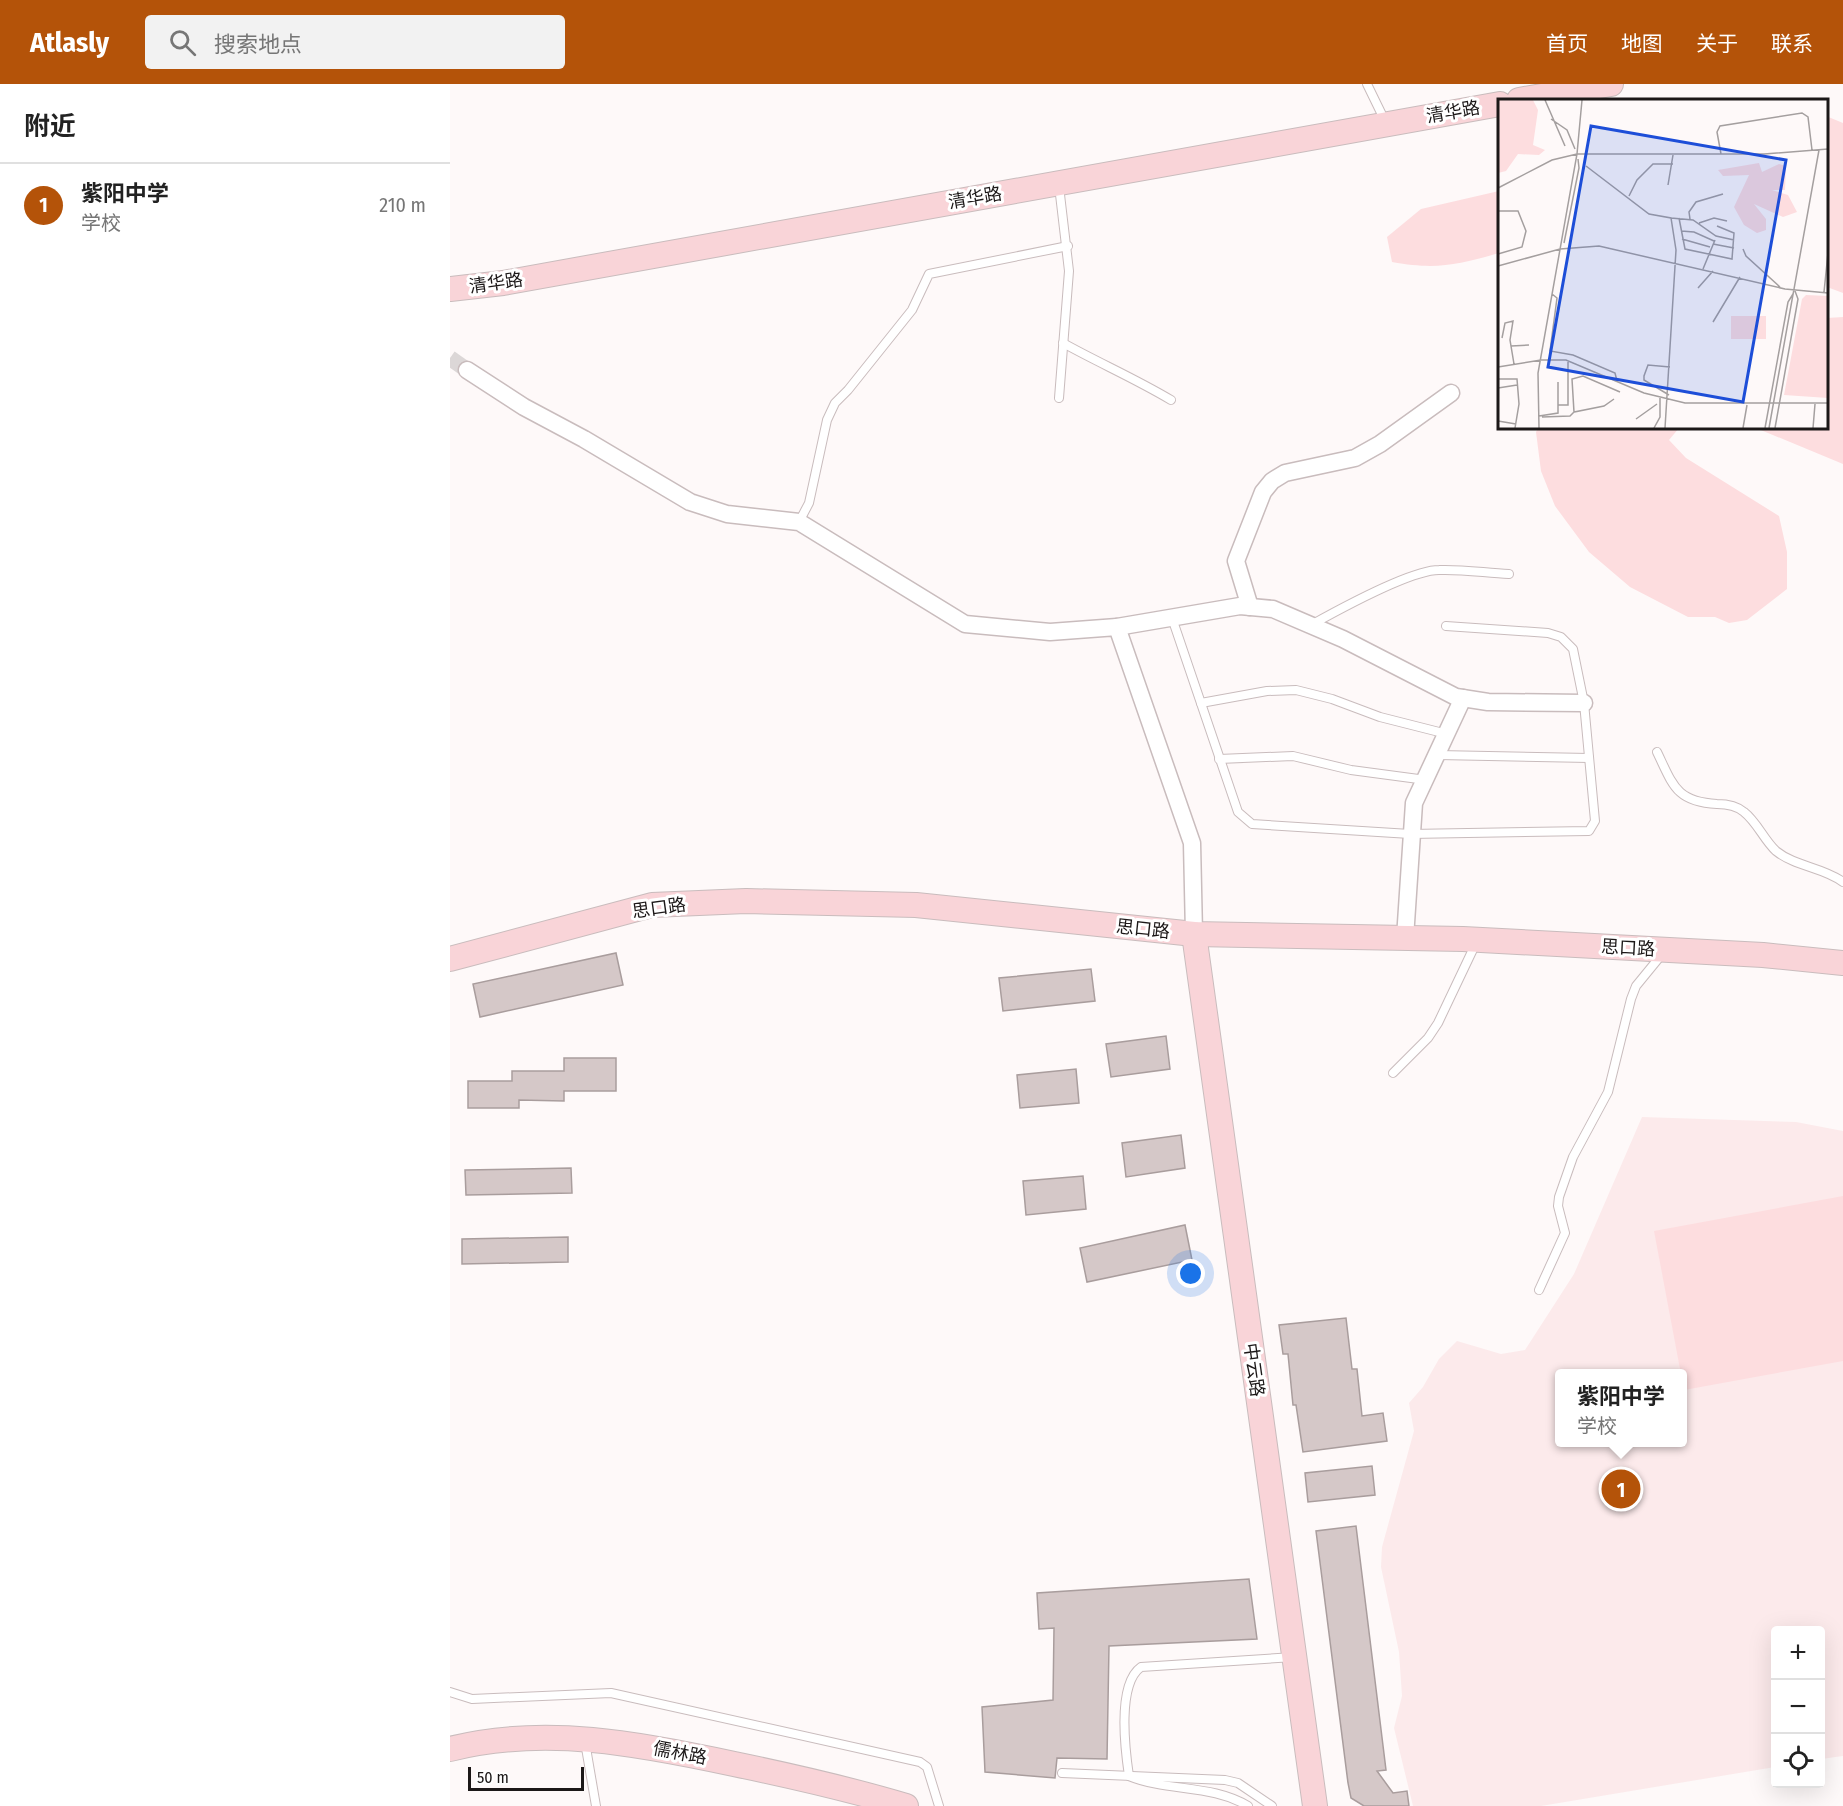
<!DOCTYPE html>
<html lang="zh">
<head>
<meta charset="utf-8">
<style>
	:root { --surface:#fff; --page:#f2f2f2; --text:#222; --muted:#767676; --line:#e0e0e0; --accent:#b45309 }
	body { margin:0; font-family:"Fira Sans Condensed","Noto Sans SC",sans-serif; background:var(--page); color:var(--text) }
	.controls { position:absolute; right:18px; bottom:18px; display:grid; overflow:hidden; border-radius:6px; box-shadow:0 6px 24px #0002 }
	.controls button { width:54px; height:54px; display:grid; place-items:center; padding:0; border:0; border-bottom:2px solid var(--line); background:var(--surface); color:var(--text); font:30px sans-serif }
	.scale { position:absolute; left:18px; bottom:15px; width:116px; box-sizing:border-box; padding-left:6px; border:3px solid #1c1818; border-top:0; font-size:16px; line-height:21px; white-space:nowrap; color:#1c1818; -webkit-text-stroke:4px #fff; paint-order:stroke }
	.you { position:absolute; left:741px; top:1190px; width:21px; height:21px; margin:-15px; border:4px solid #fff; border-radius:50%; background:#1a73e8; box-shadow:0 0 0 9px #1a73e833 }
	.badge { display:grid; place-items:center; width:39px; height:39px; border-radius:50%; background:var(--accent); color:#fff; font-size:20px; font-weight:700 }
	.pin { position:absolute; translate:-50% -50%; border:3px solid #fff; box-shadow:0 2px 6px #0006 }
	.popup { position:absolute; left:1105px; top:1285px; width:132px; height:78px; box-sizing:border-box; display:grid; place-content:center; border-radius:6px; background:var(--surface); filter:drop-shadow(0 2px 4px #0005); font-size:20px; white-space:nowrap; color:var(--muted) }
	.popup b { font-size:22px; color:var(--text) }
	.popup::after { content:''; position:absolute; left:50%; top:100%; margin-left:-12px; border:12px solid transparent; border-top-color:var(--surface) }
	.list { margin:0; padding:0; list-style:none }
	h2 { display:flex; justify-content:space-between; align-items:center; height:78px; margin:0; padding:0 24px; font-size:26px }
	h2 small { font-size:20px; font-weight:400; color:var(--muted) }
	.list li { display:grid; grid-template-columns:39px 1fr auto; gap:18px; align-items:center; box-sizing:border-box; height:84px; padding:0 24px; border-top:2px solid var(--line) }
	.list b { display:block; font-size:22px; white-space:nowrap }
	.list p { margin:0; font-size:20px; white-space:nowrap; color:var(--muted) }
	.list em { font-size:20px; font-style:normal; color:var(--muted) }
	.icon { flex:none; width:33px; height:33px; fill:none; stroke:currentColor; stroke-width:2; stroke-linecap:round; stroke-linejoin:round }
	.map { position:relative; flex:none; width:1393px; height:1722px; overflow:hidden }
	header { display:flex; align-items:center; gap:36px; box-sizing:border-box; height:84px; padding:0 30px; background:var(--accent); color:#fff }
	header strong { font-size:28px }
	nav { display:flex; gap:33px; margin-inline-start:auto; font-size:21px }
	.search { width:420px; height:54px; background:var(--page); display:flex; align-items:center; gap:15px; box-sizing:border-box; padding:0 21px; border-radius:6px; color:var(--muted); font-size:22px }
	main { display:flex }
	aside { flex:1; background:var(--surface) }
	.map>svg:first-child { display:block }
</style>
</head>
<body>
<header>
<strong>Atlasly</strong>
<div class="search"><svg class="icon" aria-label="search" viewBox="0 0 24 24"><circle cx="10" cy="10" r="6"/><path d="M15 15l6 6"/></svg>搜索地点</div>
<nav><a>首页</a><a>地图</a><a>关于</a><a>联系</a></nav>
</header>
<main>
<aside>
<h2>附近<small></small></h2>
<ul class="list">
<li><span class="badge">1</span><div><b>紫阳中学</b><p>学校</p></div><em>210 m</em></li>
</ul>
</aside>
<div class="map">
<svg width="1393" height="1722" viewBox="0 0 1393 1722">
	<rect width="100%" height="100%" fill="#fef9f9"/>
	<path fill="#fceaeb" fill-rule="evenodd" d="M 1192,1033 L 1346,1038 L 1393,1047 L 1393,1672 L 1371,1675 L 1370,1546 L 1326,1546 L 1325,1683 L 1091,1722 L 963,1722 L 944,1644 L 952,1612 L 949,1568 L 931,1483 L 932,1463 L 964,1347 L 959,1319 L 973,1303 L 989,1275 L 1007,1257 L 1051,1270 L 1075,1266 L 1124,1190 ZM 1110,1290 L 1232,1290 L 1232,1358 L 1110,1358 Z"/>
	<g fill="#fddddf">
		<path d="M 1376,32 L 1393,39 L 1393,209 L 1377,203 Z"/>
		<path d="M 1049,107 L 1049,169 C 1007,181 986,186 942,178 L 937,153 L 971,125 Z"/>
		<path d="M 1393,233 L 1393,380 L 1306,344 L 1376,344 L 1377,234 Z"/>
		<path d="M 1088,344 L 1229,344 L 1219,356 L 1236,374 L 1329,432 L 1337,468 L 1337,505 L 1297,536 L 1279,539 L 1265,533 L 1238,533 L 1180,503 L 1139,468 L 1105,422 L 1091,387 L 1086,348 Z"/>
		<path d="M 1393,1112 L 1393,1277 L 1234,1306 L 1204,1147 Z"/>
	</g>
	<g fill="#d5c8c8" stroke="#a99d9d" stroke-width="1.5">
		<path d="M 166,869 L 173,901 L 30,933 L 23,900 Z"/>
		<path d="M 641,885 L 645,917 L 553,927 L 549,894 Z"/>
		<path d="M 716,952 L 720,985 L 661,993 L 656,960 Z"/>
		<path d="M 114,974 L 166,974 L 166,1007 L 114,1007 L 114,1017 L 69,1016 L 69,1024 L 18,1024 L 18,997 L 62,997 L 62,987 L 114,987 Z"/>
		<path d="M 626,985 L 629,1019 L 570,1024 L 567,991 Z"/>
		<path d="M 731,1051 L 735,1084 L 676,1093 L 672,1059 Z"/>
		<path d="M 121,1084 L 122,1109 L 16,1111 L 15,1086 Z"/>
		<path d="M 633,1092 L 636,1125 L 576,1131 L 573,1097 Z"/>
		<path d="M 735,1141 L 742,1176 L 637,1198 L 630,1164 Z"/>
		<path d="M 118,1153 L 118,1178 L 12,1180 L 12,1155 Z"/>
		<path d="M 896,1234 L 902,1285 L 907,1285 L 912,1332 L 933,1329 L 937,1357 L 853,1368 L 846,1321 L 843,1321 L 838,1270 L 833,1270 L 829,1241 Z"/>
		<path d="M 922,1382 L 925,1411 L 858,1418 L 855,1389 Z"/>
		<path d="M 906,1442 L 936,1686 L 927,1687 L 943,1709 L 957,1707 L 959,1722 L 914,1722 L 901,1714 L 898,1699 L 866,1447 Z"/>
		<path d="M 799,1495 L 807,1555 L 659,1562 L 657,1675 L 607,1674 L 605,1694 L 535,1688 L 532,1623 L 603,1616 L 604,1544 L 589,1545 L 587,1509 Z"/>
	</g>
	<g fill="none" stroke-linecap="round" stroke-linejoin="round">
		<path stroke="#dcd7d7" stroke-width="16" stroke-dasharray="16 8" stroke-linecap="butt" d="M 0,274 L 17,286"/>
		<g stroke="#c9bcbd" stroke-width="10">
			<g id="lane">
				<path d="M 917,0 L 935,37"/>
				<path d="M 613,259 C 649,279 686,295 721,316"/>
				<path d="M 609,314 L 619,187 L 609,102"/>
				<path d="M 349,438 L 359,419 L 377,336 L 385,319 L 398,306 L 462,226 L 479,190 L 618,162"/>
				<path d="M 722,534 L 788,728 L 802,740 L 960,750 L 1139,747 L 1145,737 L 1134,619 L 1123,565 L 1111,553 L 1098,549 L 996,542"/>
				<path d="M 861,541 C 888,526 961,486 989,486 C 1012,485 1036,489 1059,490"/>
				<path d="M 751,619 L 817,607 L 846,606 L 882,615 L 930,633 L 997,650"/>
				<path d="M 1207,668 C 1223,701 1226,718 1267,720 C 1276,720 1287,722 1294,728 C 1307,738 1314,756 1326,767 C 1346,783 1373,783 1393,798"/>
				<path d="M 988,671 L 1139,674"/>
				<path d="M 769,675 L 843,672 L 901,686 L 976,696"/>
				<path d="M 943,989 L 978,954 L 988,939 L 1026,859"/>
				<path d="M 1089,1206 L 1115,1149 L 1108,1122 L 1109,1113 L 1123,1073 L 1158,1008 L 1181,915 L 1186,902 L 1213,869"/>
				<path d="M 0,1608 L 22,1615 L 161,1609 L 470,1678 L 477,1683 L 489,1722"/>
				<path d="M 135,1658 L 146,1722"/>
				<path d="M 612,1689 L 775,1696 L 788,1699 L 822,1722"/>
				<path d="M 798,1722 C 761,1700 718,1708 679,1692 C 675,1665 667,1600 691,1583 L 844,1573"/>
			</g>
		</g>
		<g stroke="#c9bcbd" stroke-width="19">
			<g id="street">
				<path d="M 17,286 L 74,323 L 134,355 L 240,418 L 277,430 L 349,438 L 515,540 L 600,548 L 667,543 L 742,759 L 744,850"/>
				<path d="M 800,523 L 786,477 L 813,408 L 822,397 L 835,389 L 905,374 L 930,360 L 1001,309"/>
				<path d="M 667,543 L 790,522 L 823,525 L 893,555 L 1006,613 L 1038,618 L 1134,619"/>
				<path d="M 955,854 L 964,719 L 1013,614"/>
			</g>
		</g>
		<g stroke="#c9bcbd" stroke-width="26">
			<g id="secondary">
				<path d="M 1069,16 L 1161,0"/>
				<path d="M 0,205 L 53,199 L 1050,20"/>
				<path d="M 744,850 L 865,1722"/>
				<path d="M 0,875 L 202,821 L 296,817 L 466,821 L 744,850 L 1013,855 L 1313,871 L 1393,879"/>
				<path d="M 0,1665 C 94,1641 191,1660 284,1680 C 342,1692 399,1705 456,1722"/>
			</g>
		</g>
		<use href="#lane" stroke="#fff" stroke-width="8"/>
		<use href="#street" stroke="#fff" stroke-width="16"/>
		<use href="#secondary" stroke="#f9d4d8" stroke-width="24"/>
	</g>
	<g text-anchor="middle" stroke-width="6" stroke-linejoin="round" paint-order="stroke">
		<g font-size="18" fill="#1c1818" stroke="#fff">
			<text transform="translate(1003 28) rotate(-10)" y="6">清华路</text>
			<text transform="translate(525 114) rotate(-10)" y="6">清华路</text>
			<text transform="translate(46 199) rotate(-8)" y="6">清华路</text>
			<text transform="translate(209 824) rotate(-8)" y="6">思口路</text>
			<text transform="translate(693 845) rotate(6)" y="6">思口路</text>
			<text transform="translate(1178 864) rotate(3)" y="6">思口路</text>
			<text transform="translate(804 1286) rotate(82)" y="6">中云路</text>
			<text transform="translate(230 1669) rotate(11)" y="6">儒林路</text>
		</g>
	</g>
	<g transform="translate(1048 15)">
		<rect width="330" height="330" fill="#fef9f9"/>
		<path d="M 0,1 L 35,1 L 40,11 L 35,46 L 47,51 L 41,56 L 20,55 L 8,72 L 0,74 ZM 261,64 L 264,73 L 281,65 L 288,67 L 287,91 L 274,91 L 290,96 L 299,113 L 285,118 L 256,105 L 268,120 L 268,131 L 259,134 L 246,126 L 236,108 L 251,76 L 225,77 L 220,71 ZM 308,196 L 330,197 L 330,299 L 286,296 L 304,200 ZM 233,217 L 268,217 L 268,240 L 233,240 Z" fill="#fddddf"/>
		<path fill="none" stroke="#a49f9f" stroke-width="1.5" d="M 47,1 L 67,47M 53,20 L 69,31 L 77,50M 223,55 L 219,33 L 222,27 L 304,14 L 310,18 L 314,51M 88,67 L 151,115 L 173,119 L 178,151 L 167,329M 170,86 L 175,56M 0,89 L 54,61 L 79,55 L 266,55 L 330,50M 131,97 L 139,81 L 155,65 L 175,65M 0,112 L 20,112 L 28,132 L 24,148 L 0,155M 173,119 L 195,121 L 218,137 L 236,141M 181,119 L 187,150 L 234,160 L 236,134 L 219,127M 192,120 L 191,113 L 198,103 L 225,95M 201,124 L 216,119 L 229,122M 183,132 L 196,133 L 216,142M 184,140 L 212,148M 66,144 L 81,69 L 80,60M 215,145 L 236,149M 245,150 L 248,157 L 282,188M 0,167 L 62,150 L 101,147 L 287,190 L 330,194M 205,170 L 217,141M 200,189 L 215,172M 326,193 L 330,154M 54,195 L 59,199 L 52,252 L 75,256 L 117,274 L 119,282M 215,223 L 242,178M 4,239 L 7,224 L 15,222 L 12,241 L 16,265M 13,247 L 31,246M 0,268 L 43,261 L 68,261 L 146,294 L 187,304 L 330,304M 0,280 L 19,280 L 21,305 L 17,329M 0,289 L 19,286M 171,296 L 146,281 L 146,277 L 150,266 L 172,268M 116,300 L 106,307 L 76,313 L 74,280 L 85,277 L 122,293M 60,306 L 70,306 L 70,263M 41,317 L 60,314 L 60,283M 44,318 L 72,317 L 76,313M 138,320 L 159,305M 0,322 L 18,325M 41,329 L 40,274 L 79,55 L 84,1M 156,329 L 162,318 L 162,298M 245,329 L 249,306M 267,329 L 290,203 L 295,195M 271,329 L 321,51M 277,329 L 300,200 L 297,192M 315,329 L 317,305"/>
		<path fill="#1d4ed8" fill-opacity="0.15" stroke="#1d4ed8" stroke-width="3" d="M 93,27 L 288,61 L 245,303 L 50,268 Z"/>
		<rect width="330" height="330" fill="none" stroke="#1c1818" stroke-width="3"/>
	</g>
</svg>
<div class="controls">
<button>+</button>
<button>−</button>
<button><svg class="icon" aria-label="locate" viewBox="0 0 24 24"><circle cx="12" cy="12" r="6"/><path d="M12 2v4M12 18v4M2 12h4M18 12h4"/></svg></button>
</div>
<div class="scale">50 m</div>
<div class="you"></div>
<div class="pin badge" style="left:1171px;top:1405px">1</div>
<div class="popup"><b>紫阳中学</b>学校</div>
</div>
</main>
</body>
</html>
